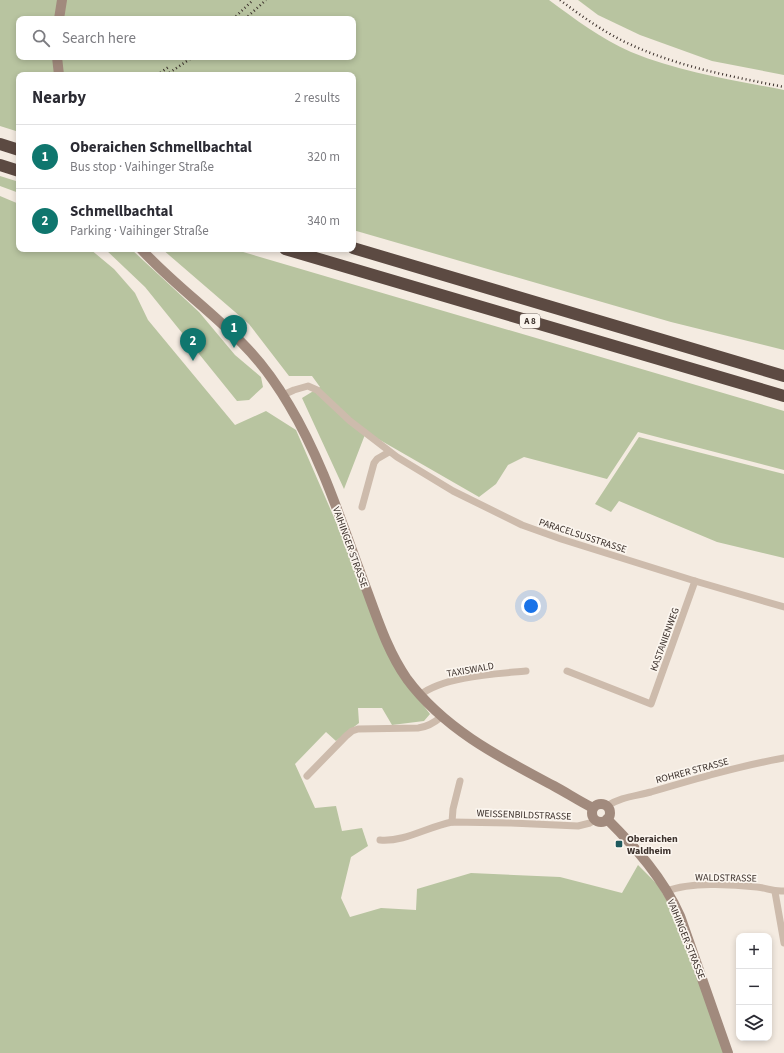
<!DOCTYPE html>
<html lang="en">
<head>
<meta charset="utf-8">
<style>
	:root { --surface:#fff; --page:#f7f7f7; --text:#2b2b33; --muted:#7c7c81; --line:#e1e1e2; --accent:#0f766e }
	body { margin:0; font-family:"Source Sans 3",sans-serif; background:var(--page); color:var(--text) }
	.controls { position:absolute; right:12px; bottom:12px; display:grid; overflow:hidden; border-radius:8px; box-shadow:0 2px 6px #0003 }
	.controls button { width:36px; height:36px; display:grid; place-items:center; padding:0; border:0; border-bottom:1px solid var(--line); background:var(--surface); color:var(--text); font:20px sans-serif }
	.you { position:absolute; left:531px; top:606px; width:14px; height:14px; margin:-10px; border:3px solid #fff; border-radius:50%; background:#1a73e8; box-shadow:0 0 0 6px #1a73e833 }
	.badge { display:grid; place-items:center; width:26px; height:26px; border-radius:50%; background:var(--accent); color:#fff; font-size:13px; font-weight:700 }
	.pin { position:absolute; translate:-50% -33px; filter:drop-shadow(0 1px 2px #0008) }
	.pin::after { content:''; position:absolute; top:21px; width:14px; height:12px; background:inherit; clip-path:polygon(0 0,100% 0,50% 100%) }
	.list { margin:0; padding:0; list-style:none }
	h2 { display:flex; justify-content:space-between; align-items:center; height:52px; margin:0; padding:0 16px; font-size:17px }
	h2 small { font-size:13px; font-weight:400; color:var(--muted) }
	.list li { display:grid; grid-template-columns:26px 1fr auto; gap:12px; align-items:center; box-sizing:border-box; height:64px; padding:0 16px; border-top:1px solid var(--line) }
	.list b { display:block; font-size:15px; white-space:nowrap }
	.list p { margin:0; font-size:13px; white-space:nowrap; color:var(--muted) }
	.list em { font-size:13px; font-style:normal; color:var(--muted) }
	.icon { flex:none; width:22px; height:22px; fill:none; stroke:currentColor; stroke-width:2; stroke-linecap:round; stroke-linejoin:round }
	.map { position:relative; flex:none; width:784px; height:1053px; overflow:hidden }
	.search { position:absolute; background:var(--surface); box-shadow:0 2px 6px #0003; left:16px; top:16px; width:340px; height:44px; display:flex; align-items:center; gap:10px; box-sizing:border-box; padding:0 14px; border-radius:8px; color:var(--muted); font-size:15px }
	.panel { position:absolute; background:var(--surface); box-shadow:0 2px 6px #0003; left:16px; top:72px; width:340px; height:180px; border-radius:8px }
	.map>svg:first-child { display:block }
</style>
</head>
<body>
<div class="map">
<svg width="784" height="1053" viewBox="0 0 784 1053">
	<rect width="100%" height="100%" fill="#f4ebe1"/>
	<g fill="#b8c4a0" fill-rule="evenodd">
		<path d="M 0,0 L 549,0 C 575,19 601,39 631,52 C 680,72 732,80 784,90 L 784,350 L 671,322 L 353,230 L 353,75 L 19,75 L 19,132 L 0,126 ZM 19,19 L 353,19 L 353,57 L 19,57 Z"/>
		<path d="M 578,0 L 784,0 L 784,75 L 712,61 L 640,35 L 598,15 Z"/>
		<path d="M 0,176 L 19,182 L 19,193 L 0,186 Z"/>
		<path d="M 0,196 L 19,204 L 19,249 L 90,249 L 114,269 L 135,293 L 148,320 L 235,425 L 266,411 L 296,430 L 406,683 L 430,714 L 424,721 L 392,725 L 382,708 L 358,708 L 359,723 L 336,741 L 326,732 L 295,764 L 315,808 L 336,806 L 342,831 L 362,828 L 368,846 L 351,857 L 341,898 L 350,917 L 381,908 L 416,910 L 417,889 L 471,873 L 560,877 L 622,893 L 638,865 L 657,884 L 672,909 L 725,1053 L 0,1053 Z"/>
		<path d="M 105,249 L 131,249 L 199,312 L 235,355 L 261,377 L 263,387 L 249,400 L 237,401 L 145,287 Z"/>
		<path d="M 162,249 L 233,249 L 784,411 L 784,470 L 638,432 L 607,479 L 524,457 L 508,465 L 496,484 L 479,497 L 366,432 L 344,489 L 302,398 L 320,387 L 312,376 L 289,376 L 249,324 Z"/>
		<path d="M 639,437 L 784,474 L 784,558 L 717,542 L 619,501 L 611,512 L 595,504 Z"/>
	</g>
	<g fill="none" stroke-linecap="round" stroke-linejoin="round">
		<g stroke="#cdbbac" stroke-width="7">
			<path d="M 283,395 L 294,390 L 308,386 L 317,390 L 350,421 L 397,457 L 453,491 L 522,525 L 561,539 L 695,581 L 784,607"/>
			<path d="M 362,507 L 374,463 L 377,459 L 389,452"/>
			<path d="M 567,671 L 651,704 L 695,581"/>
			<path d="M 420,695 C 445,676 495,674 526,671"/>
			<path d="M 307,776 L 346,736 L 352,731 L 358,729 L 418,728 C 427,727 434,723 441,717"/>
			<path d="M 607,806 C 620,797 636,796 651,792 C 695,779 739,766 784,758"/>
			<path d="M 452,822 L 453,809 L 460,781"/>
			<path d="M 380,840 C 405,842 427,827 452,822 L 511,823 L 578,826 L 590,823 L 594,820"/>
			<path d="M 667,891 C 690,882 731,884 757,887 C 768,888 772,892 784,891"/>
			<path d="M 775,892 L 784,943"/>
		</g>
		<g stroke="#a18a7d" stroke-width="10">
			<path d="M 59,19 L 62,0"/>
			<path d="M 57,57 L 59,75"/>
			<path d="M 141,249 C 172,283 210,310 242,343 C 260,361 276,383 289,405 C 322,460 341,521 363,580 C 376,614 386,649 407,679 C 444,729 499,757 554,786 C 567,793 579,801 593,808"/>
			<circle cx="601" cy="813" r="9"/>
			<path d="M 607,819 C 636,848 663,878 680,916 L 728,1053"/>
		</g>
		<g stroke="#5c4a42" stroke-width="12">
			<path d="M 0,144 L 19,150"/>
			<path d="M 0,165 L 19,171"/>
			<path d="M 353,248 L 784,376"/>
			<path d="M 285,249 L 784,396"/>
		</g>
		<g stroke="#3b302b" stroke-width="2.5" stroke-dasharray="1 3" stroke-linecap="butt">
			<path d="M 560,0 C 580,15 601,30 623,41 C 674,66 729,76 784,87"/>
			<path d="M 233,19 L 253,0"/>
			<path d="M 245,19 L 266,0"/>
			<path d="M 157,75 L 170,66"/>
			<path d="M 166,75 L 193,57"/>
		</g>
	</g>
	<rect fill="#1f5a5e" stroke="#fbf5ee" stroke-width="1.5" x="615" y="840" width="8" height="8" rx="2"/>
	<g text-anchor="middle" stroke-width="3.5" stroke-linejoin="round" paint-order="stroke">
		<rect fill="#fbf5ee" stroke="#756b66" stroke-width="1" x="520" y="314" width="20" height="14" rx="3"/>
		<g font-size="9" font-weight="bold" fill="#3b302b">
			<text x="530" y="324">A 8</text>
		</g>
		<g font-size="10" fill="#3b302b" stroke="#fbf5ee">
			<text transform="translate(583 535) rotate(18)" y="4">PARACELSUSSTRASSE</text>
			<text transform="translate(351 547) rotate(70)" y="4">VAIHINGER STRASSE</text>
			<text transform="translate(664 639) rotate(-70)" y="4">KASTANIENWEG</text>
			<text transform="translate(470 669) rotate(-10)" y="4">TAXISWALD</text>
			<text transform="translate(692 770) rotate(-15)" y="4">ROHRER STRASSE</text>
			<text transform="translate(524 814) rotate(2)" y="4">WEISSENBILDSTRASSE</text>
			<text transform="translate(726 877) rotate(1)" y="4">WALDSTRASSE</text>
			<text transform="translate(687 939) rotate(68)" y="4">VAIHINGER STRASSE</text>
		</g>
		<g font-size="10" font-weight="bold" fill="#3b302b" stroke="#fbf5ee" text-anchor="start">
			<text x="627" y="842">Oberaichen<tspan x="627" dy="12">Waldheim</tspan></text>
		</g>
	</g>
</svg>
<div class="controls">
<button>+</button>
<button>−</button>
<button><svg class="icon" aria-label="layers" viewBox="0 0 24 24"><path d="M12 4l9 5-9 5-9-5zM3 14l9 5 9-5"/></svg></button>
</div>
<div class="you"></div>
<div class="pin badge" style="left:234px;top:348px">1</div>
<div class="pin badge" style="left:193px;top:361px">2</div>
<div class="search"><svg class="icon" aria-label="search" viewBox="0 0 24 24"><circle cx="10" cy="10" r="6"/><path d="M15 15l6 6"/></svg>Search here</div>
<section class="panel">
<h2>Nearby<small>2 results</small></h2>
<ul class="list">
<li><span class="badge">1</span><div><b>Oberaichen Schmellbachtal</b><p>Bus stop · Vaihinger Straße</p></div><em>320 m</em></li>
<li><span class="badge">2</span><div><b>Schmellbachtal</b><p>Parking · Vaihinger Straße</p></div><em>340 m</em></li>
</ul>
</section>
</div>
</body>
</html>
